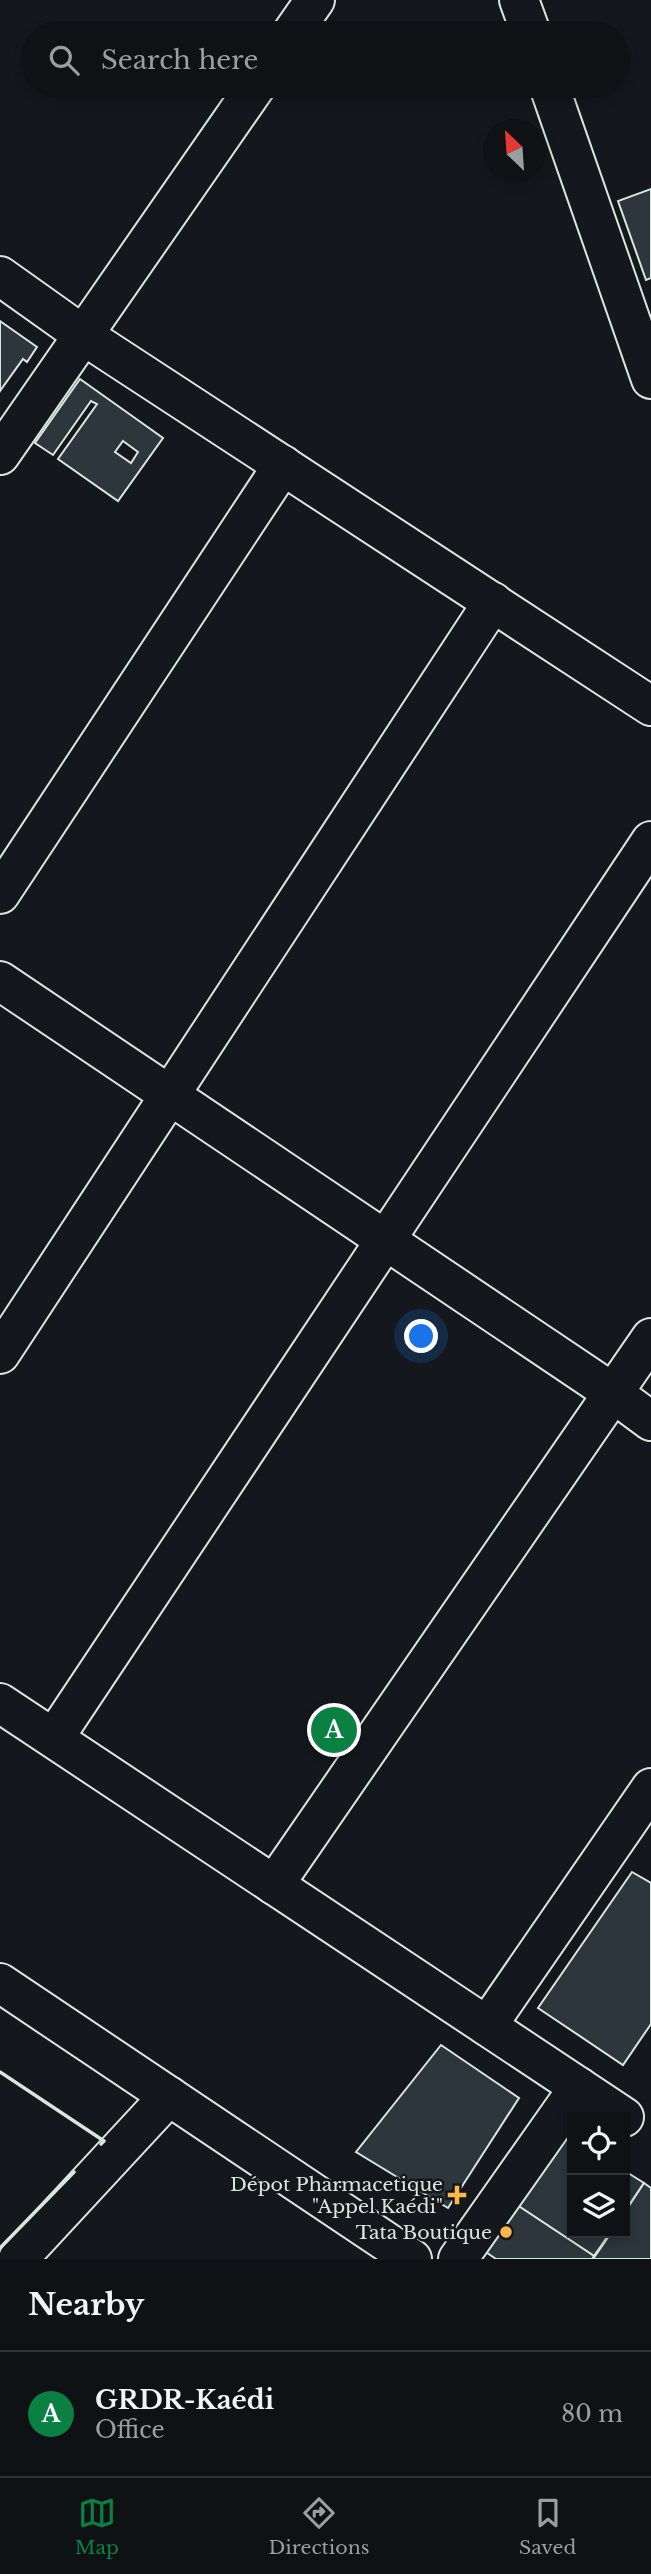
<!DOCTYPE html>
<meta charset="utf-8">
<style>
body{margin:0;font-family:"Libre Baskerville",serif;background:#1d2022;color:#f1f3f6}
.controls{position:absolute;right:21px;bottom:21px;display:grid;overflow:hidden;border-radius:0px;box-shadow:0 4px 10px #0003}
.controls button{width:63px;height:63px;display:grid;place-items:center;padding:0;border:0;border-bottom:2px solid #2f3234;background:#0f1215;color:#f1f3f6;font:35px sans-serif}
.compass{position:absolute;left:483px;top:119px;width:63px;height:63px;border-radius:50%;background:#0f1215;box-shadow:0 4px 10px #0003;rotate:335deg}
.you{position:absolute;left:422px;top:1337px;width:24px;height:24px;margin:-18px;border:5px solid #fff;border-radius:50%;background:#1a73e8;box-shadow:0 0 0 10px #1a73e833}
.badge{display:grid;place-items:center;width:46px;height:46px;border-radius:50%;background:#0b8043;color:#fff;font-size:23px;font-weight:700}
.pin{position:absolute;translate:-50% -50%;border:4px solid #fff;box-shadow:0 2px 7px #0006}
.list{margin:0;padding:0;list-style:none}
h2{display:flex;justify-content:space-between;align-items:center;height:91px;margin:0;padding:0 28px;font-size:30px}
h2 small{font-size:23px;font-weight:400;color:#9b9ea0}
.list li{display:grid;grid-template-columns:46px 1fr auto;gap:21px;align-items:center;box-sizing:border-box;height:126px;padding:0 28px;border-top:2px solid #2f3234}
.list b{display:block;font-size:26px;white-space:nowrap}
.list p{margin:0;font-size:23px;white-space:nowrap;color:#9b9ea0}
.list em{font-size:23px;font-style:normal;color:#9b9ea0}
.icon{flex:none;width:38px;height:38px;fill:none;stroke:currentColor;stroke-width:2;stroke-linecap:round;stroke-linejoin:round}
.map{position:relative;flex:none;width:651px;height:2259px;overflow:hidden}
.search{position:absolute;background:#0f1215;box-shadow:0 4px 10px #0003;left:21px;right:21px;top:21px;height:77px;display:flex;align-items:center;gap:18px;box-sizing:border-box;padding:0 24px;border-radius:38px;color:#9b9ea0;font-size:26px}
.sheet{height:217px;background:#0f1215}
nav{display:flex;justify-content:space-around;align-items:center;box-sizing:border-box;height:98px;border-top:2px solid #2f3234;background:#0f1215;font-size:19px;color:#9b9ea0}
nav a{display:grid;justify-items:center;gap:4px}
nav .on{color:#0b8043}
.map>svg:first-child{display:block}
</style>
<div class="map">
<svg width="651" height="2259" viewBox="0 0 651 2259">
<rect width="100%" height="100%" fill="#14181c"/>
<g fill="#2c363c" stroke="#d8e6dc" stroke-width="2" fill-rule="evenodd">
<path d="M651 189V278L646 280 618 201Z"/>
<path d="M0 321 37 347 27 362 23 359 0 391Z"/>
<path d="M80 379 163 438 118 501 58 459 97 404 91 401 53 455 35 443ZM123 441 138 452 131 463 115 452Z"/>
<path d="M632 1872 651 1883V2024L623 2065 538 2008Z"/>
<path d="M441 2045 519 2098 448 2208 356 2152Z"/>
<path d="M559 2129 572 2138V2233H610L594 2256 511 2201Z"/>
<path d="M625 2171 644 2183 625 2211Z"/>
<path d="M644 2183 651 2188V2259H593L611 2233H625V2212Z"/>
<path d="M511 2201 594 2256 592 2259H496L480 2248Z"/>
</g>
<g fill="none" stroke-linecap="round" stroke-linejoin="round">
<g stroke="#d8e6dc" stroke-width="42">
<g id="minor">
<path d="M519 0 531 33"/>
<path d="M292 33 315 0"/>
<path d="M549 86 651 379"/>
<path d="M0 276 83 335 651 706"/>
<path d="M0 455 256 86"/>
<path d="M0 894 283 465"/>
<path d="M0 981 613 1393 651 1421"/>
<path d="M0 1354 493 602"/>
<path d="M0 1703 624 2117"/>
<path d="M54 1738 651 841"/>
<path d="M274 1885 651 1338"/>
<path d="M0 1983 412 2259"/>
<path d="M487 2026 651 1788"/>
<path d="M18 2259 169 2096"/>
<path d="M458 2259 579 2087"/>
</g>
</g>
<use href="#minor" stroke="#14181c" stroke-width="38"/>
<g stroke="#d8e6dc" stroke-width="3.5">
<path d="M0 2072 104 2141 101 2144"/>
<path d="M0 2248 74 2172"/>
</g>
</g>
<g fill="#ffb74d" stroke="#14181c" stroke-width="2.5">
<path d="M453.5 2184.5h7v7h7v7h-7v7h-7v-7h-7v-7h7z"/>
<circle cx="506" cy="2232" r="7"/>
</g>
<g text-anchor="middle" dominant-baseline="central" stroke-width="5" stroke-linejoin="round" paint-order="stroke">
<g font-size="19" fill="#d8e6dc" stroke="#14181c" text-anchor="end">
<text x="443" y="2184">Dépot Pharmacetique<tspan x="443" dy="22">"Appel Kaédi"</tspan></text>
<text x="492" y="2232">Tata Boutique</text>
</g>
</g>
</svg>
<div class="controls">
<button><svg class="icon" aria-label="locate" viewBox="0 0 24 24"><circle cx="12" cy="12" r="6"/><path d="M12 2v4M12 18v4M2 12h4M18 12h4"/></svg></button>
<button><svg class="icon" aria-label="layers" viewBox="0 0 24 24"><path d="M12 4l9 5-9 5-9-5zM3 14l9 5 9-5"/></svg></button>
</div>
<svg class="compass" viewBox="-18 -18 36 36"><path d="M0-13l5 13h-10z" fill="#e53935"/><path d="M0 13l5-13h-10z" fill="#9b9ea0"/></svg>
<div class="you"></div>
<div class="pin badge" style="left:334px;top:1730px">A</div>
<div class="search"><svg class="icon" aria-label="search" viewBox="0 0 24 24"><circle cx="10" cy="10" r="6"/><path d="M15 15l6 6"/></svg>Search here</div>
</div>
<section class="sheet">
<h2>Nearby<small></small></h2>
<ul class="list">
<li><span class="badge">A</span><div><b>GRDR-Kaédi</b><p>Office</p></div><em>80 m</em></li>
</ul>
</section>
<nav>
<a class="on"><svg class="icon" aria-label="map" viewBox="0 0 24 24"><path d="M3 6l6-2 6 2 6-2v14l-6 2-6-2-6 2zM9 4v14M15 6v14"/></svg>Map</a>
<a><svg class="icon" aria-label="directions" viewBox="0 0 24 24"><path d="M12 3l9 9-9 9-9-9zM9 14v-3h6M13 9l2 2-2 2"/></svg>Directions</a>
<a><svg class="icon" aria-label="saved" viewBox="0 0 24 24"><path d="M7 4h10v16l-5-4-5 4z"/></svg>Saved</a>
</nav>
